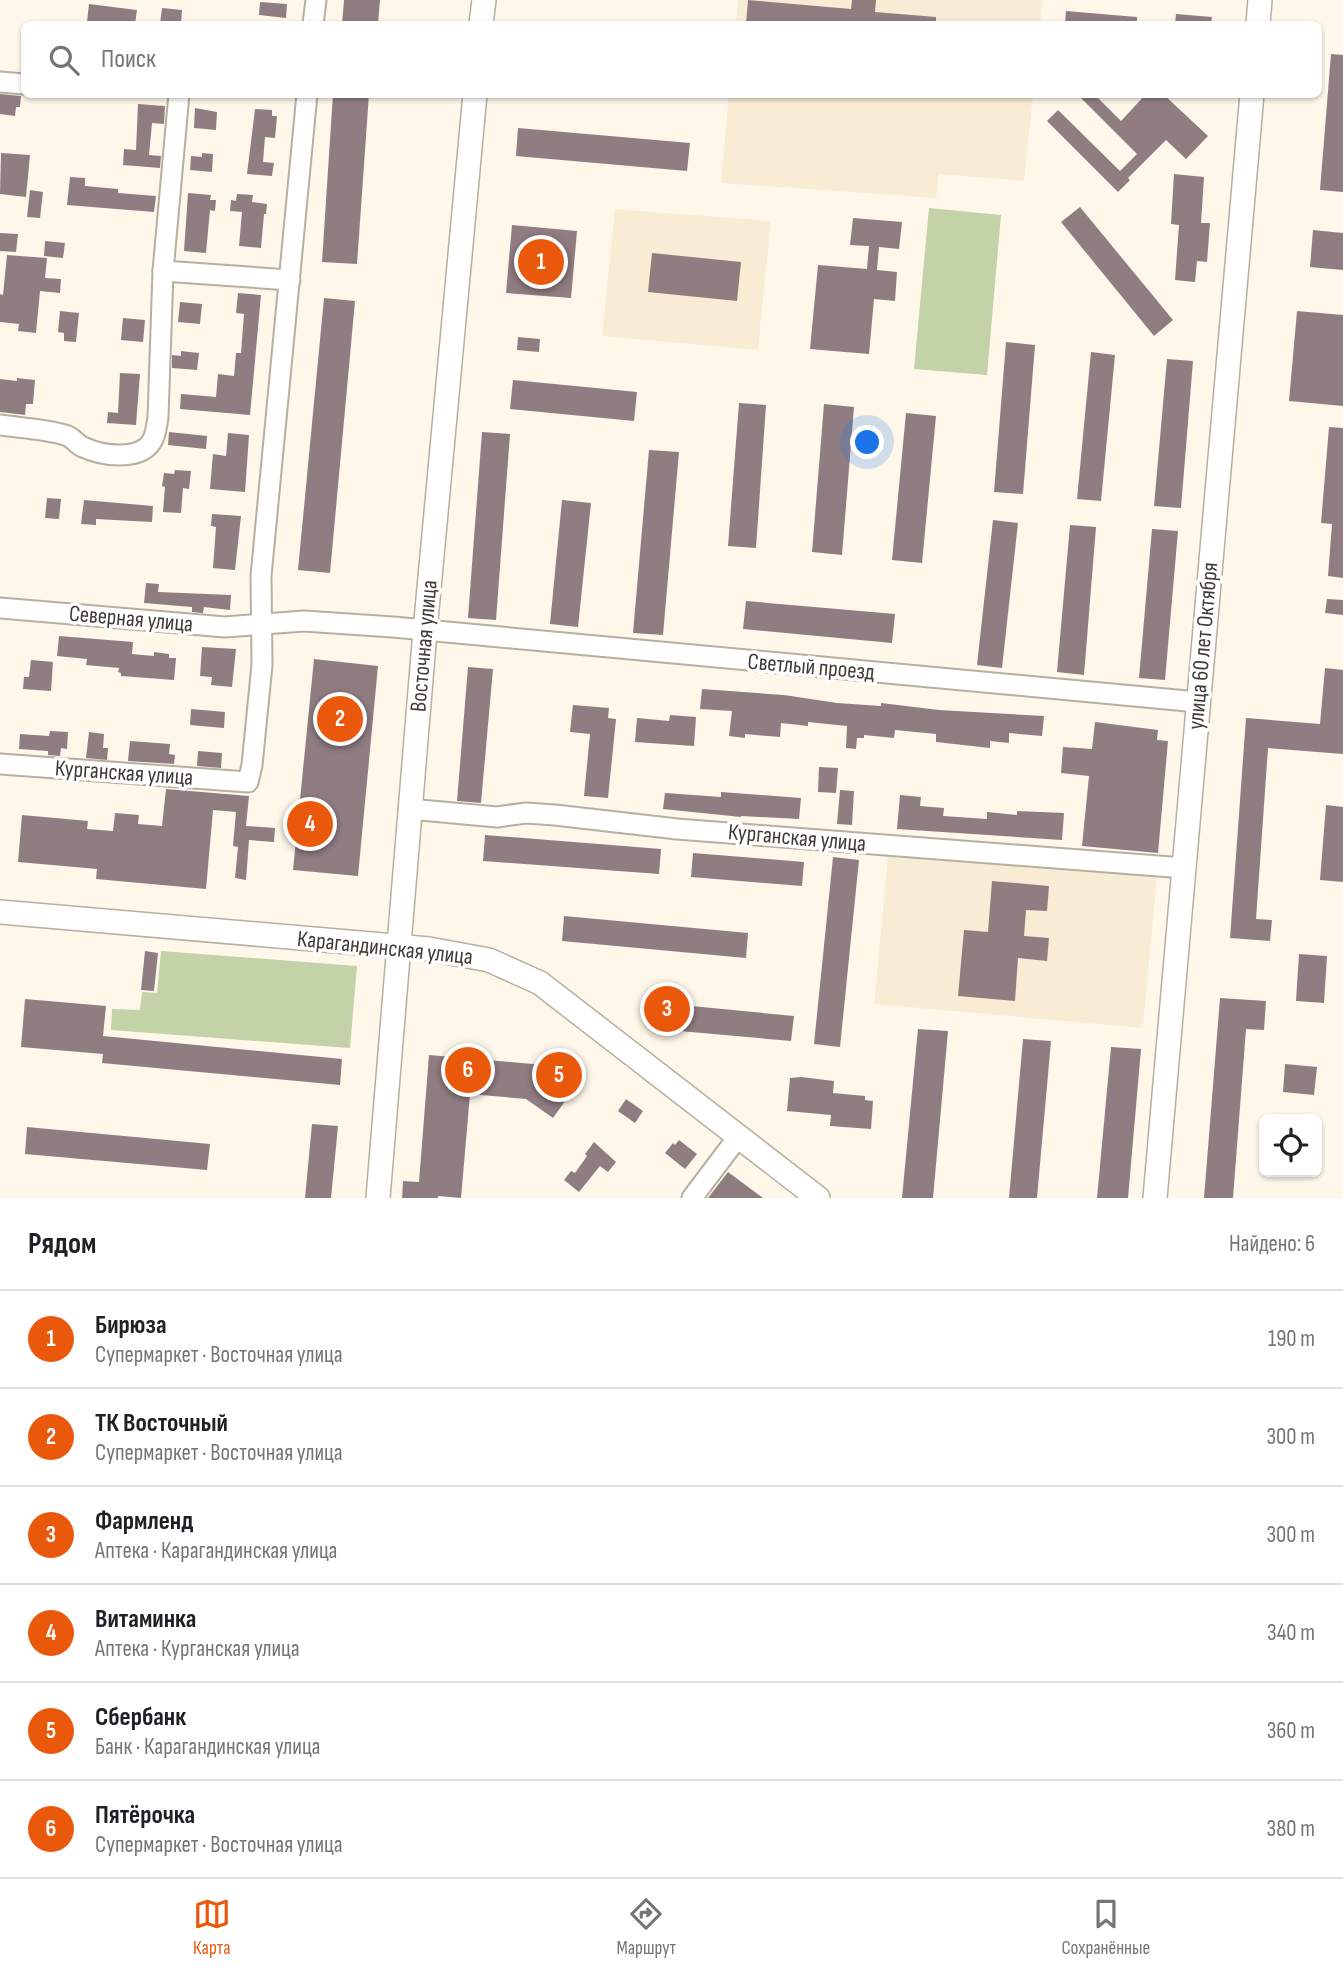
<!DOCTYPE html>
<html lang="ru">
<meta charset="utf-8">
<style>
body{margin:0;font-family:"Sofia Sans Condensed",sans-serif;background:#f2f2f2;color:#202124}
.controls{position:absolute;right:21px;bottom:21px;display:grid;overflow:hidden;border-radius:10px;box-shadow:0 2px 5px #0004}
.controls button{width:63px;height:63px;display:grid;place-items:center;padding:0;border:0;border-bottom:2px solid #e0e0e0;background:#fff;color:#202124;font:35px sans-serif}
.you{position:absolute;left:868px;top:443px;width:24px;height:24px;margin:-18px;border:5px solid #fff;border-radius:50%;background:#1a73e8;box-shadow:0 0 0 10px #1a73e833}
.badge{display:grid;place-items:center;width:46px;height:46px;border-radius:50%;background:#ea580c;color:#fff;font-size:23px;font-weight:700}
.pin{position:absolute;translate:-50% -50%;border:4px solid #fff;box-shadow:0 2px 7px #0006}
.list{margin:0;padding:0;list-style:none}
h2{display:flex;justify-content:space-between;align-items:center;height:91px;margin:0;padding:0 28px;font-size:30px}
h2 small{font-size:23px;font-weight:400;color:#757577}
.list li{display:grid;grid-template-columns:46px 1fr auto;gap:21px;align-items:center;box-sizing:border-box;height:98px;padding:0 28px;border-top:2px solid #e0e0e0}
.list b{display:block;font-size:26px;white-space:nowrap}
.list p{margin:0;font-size:23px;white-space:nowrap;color:#757577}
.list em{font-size:23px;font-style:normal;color:#757577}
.icon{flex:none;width:38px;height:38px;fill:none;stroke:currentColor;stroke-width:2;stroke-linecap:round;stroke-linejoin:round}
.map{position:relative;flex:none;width:1343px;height:1198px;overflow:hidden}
.search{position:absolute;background:#fff;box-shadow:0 2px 5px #0004;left:21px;right:21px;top:21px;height:77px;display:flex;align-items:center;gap:18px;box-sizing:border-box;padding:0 24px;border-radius:10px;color:#757577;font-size:26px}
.sheet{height:679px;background:#fff}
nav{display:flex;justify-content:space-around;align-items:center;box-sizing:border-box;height:98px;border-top:2px solid #e0e0e0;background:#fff;font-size:19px;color:#757577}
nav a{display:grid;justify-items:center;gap:4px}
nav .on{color:#ea580c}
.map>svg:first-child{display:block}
</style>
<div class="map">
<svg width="1343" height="1198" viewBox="0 0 1343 1198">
<rect width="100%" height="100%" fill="#fef7ea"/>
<g fill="#f8ecd4">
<path d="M738 0H1043L1040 24H736Z"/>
<path d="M729 95H1033L1024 181 939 174 936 198 721 183Z"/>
<path d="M615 209 771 221 758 350 602 336Z"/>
<path d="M888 856 1157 877 1143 1028 874 1004Z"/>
</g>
<g fill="#c3d2a7">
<path d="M929 208 1001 215 987 375 914 369Z"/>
<path d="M161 951 357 966 350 1048 111 1030 112 1009 140 1010 142 992 157 993Z"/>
</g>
<g fill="#907d82">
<path d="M344 0H380L378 24H342Z"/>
<path d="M748 0 851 9 852 0H876L875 12 936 17V24H746Z"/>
<path d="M260 2 287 4 286 18 259 15Z"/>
<path d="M89 4 137 10 135 24 87 22Z"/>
<path d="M162 8 182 10 181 24H160Z"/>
<path d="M1066 11 1137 17V24H1065Z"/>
<path d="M1176 14 1212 17 1211 24H1175Z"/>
<path d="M1331 54 1343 55V192L1320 190Z"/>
<path d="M0 94 21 96 20 107H16L15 116 0 114Z"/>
<path d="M333 94H369L357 264 322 262Z"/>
<path d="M1077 94H1094L1121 121 1146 94H1163L1208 136 1186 159 1166 140 1128 178 1130 180 1118 192 1047 121 1058 110 1120 171 1137 154Z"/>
<path d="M138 104 165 106 164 124 152 123 149 155 161 156 160 168 123 165 124 149 136 150Z"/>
<path d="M195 108 217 112 216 130 194 128Z"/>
<path d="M255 109 272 110V116H277L275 138 265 137 263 162 274 163 272 176 247 174Z"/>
<path d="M518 128 690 143 687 171 516 156Z"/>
<path d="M1 153 30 155 26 197 0 194Z"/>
<path d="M202 153 213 154 212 172 190 170 191 156 202 157Z"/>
<path d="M1174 174 1204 177 1201 223H1210L1207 262 1197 261 1195 282 1175 280 1179 225 1171 224Z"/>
<path d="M70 177 85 178V186L118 189V193L156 196 154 212 67 205Z"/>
<path d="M30 190 43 192 40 218 27 217Z"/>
<path d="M188 193 211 195 210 200H216L215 211 210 210 206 253 184 251Z"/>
<path d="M237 194 253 195 252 202 267 204 266 214H264L261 248 239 246 242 212 230 211 231 200 236 201Z"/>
<path d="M1080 207 1173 320 1154 336 1061 222Z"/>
<path d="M853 218 902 222 899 249 879 247 877 270 897 272 895 301 874 299 869 354 810 349 818 265 867 269 869 246 850 245Z"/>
<path d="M512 225 577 231 571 298 506 293Z"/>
<path d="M1313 230 1343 233V270L1310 267Z"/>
<path d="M0 233 18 234 16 252 0 251Z"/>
<path d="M45 241 65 243 63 258 44 256Z"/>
<path d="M652 253 741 262 737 301 648 292Z"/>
<path d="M7 255 47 258 45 278 61 279 60 293 40 291 36 333 18 331 19 324 0 322V294L3 295Z"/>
<path d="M238 293 261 295 250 415 180 409 181 394 216 397 218 374 234 376 236 353H241L244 314 236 313Z"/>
<path d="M324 298 355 301 330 573 298 570Z"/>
<path d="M180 302 202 304 200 324 178 322Z"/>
<path d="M60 311 79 313 76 342 64 341V333L58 332Z"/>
<path d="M1297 311 1343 315V406L1289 401Z"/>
<path d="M123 318 145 320 143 342 121 340Z"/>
<path d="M518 337 540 339 539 352 517 350Z"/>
<path d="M1006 342 1035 345 1023 494 994 492Z"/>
<path d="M181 351 199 353 197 370 172 368V355L181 356Z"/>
<path d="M1091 352 1115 355 1101 501 1077 499Z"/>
<path d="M1167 359 1193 361 1181 508 1154 506Z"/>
<path d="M120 373 140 374 136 425 107 423 108 412 118 413Z"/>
<path d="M17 378 35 380 33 404H26L25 415 0 412V379L17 381Z"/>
<path d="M513 380 637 392 634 421 510 409Z"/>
<path d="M739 403 766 405 756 548 728 546Z"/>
<path d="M824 404 854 407 842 555 812 552Z"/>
<path d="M906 413 936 416 922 563 892 560Z"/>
<path d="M1329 427 1343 428V578L1328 576 1332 524 1321 523Z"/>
<path d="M169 432 207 436 206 449 168 445Z"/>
<path d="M482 432 510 434 496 620 468 618Z"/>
<path d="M228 433 249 435 245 492 210 489 213 454 226 456Z"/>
<path d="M649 450 679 452 663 635 633 633Z"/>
<path d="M175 470 191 471 189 489 183 488 181 513 163 512 165 487 162 486 164 473 174 474Z"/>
<path d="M47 498 61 499 59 519 45 518Z"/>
<path d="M84 500 153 506 152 522 96 519V525L81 524Z"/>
<path d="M562 500 591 503 578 627 550 624Z"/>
<path d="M212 514 241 516 235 570 213 568 216 527 211 526Z"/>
<path d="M993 520 1018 523 1002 668 977 665Z"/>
<path d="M1070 525 1096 527 1084 675 1057 672Z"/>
<path d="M1152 529 1178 531 1165 680 1139 678Z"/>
<path d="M146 583 159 584 158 592 231 595 230 610 204 607 203 613 192 612V607L144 603Z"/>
<path d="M1327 599 1343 600V615L1325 613Z"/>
<path d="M746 601 895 614 892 643 743 629Z"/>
<path d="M59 636 133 642 132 654 154 656V652L169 654V658H176L174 680 121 676V673L118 672 119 668 86 665 87 659 57 656Z"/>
<path d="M202 647 236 649 232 687 211 685 212 677 200 676Z"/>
<path d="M314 659 378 666 358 876 293 870Z"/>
<path d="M31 660 53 662 51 691 23 689 24 677H29Z"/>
<path d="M468 667 493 669 481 803 457 801Z"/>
<path d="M1325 668 1343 670V754L1268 748 1256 919 1272 920 1270 941 1230 938 1246 718 1320 724Z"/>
<path d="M702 689 784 695 837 703 881 706V703L939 710 1044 716 1042 736 1009 733V743L990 741V748L936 742V734L895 730 894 738 864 735V738H857L856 749 846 748 847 726 808 722V726L781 723 780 737 745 734V738L729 736 732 711 700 709Z"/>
<path d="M573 705 609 708 608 718 616 719 608 798 584 796 590 734 570 732Z"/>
<path d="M191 709 225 712 224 728 190 725Z"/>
<path d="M670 715 696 717 694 746 635 742 637 718 669 721Z"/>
<path d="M1095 722 1158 730 1157 740 1168 741 1158 853 1082 846 1089 776 1061 773 1063 747 1092 749Z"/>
<path d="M50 731 68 732 67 749 61 748 60 756 48 755V751L19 749 20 734 49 736Z"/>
<path d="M89 732 104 734 103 748H108L107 760 86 758Z"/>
<path d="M130 741 170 744 169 754 175 755 174 764 128 761Z"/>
<path d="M198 751 222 753 221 768 197 766Z"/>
<path d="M819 767 838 768 836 793 818 792Z"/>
<path d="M166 789 249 796 246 826 275 828 274 842 249 840 246 880 235 878 238 847 233 846 236 812 213 810 206 889 96 879 97 869 18 862 22 815 88 821 87 829 113 831 115 813 139 815 138 824 162 826Z"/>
<path d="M840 790 854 791 852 825 837 824Z"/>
<path d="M721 792 801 798 799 819 741 816V817L663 809 665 793 721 797Z"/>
<path d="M900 795 921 797 920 806 944 808 943 816 987 819V812L1017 815V811L1064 813 1062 840 897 829Z"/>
<path d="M1326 805 1343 807V882L1320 880Z"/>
<path d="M485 835 661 849 659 874 483 861Z"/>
<path d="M693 853 804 862 802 886 691 877Z"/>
<path d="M833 857 859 860 840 1047 814 1044Z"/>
<path d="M992 881 1049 886 1047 911 1026 910 1024 936 1049 938 1047 961 1018 958 1015 1001 958 996 964 930 988 932Z"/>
<path d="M564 916 748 933 746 958 562 941Z"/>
<path d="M145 951 158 953 154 991 141 990Z"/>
<path d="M1299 954 1327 956 1324 1003 1296 1001Z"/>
<path d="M1220 998 1266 1001 1264 1030 1246 1029 1233 1198H1204Z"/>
<path d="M25 999 106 1006 103 1036 342 1059 340 1085 102 1063 103 1054 21 1047Z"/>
<path d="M660 1003 794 1016 791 1041 657 1029Z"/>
<path d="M918 1029 948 1031 933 1198H902Z"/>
<path d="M1023 1039 1051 1041 1037 1198H1009Z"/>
<path d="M1111 1047 1141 1049 1128 1198H1097Z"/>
<path d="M429 1055 544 1065 575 1087 553 1118 526 1099 470 1094 461 1198 438 1196V1198H402L403 1181 419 1182Z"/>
<path d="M1285 1064 1317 1067 1314 1095 1283 1092Z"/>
<path d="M801 1077 834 1081 833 1093 865 1096V1100L873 1101 871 1129 830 1126 831 1115 787 1111 790 1078Z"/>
<path d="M626 1099 643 1111 635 1123 618 1111Z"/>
<path d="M312 1124 338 1126 331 1198H305Z"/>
<path d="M27 1127 210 1144 207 1170 25 1154Z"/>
<path d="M679 1140 697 1154 685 1169 665 1153 673 1143 675 1145Z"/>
<path d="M594 1142 616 1162 608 1172 600 1166 579 1192 564 1180 571 1171 575 1173 587 1156 585 1154Z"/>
<path d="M728 1172 763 1198H708Z"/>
</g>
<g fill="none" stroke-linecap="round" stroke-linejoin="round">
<g stroke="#b7af9f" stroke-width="23">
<g id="minor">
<path d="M313 24 316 0"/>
<path d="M0 82 24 84"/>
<path d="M163 271 290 280"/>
<path d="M0 425C21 428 45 429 65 435 73 437 76 444 83 447 102 456 142 462 153 439 156 433 157 424 158 417L163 271 179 94"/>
<path d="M0 608 225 627 304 621 393 627 1198 702"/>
<path d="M0 764 248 782 252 765 262 665 261 576 307 94"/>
<path d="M409 809 497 817 526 813 555 815 677 829 1184 868"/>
<path d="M692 1198 738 1137"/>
</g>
</g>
<g stroke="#b7af9f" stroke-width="26">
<g id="major">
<path d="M481 24 484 0"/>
<path d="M1258 24 1260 0"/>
<path d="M0 912 429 949 489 960 540 983 818 1198"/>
<path d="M378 1198 425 631 475 94"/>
<path d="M1155 1198 1252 94"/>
</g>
</g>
<use href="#minor" stroke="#fff" stroke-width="19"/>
<use href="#major" stroke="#fff" stroke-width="23"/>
</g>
<g text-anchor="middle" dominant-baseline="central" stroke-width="7" stroke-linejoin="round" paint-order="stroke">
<g font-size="23" fill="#403c36" stroke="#fff">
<text transform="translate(131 619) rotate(5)">Северная улица</text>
<text transform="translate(424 646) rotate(-85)">Восточная улица</text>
<text transform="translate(1203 646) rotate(-85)">улица 60 лет Октября</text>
<text transform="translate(811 667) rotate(5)">Светлый проезд</text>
<text transform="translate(124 773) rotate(4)">Курганская улица</text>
<text transform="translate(797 838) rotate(5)">Курганская улица</text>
<text transform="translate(385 948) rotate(6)">Карагандинская улица</text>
</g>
</g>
</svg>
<div class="controls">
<button><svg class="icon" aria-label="locate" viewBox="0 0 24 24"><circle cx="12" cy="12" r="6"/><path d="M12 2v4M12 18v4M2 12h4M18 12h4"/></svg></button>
</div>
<div class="you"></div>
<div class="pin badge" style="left:541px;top:262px">1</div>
<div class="pin badge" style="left:340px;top:719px">2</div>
<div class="pin badge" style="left:667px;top:1009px">3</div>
<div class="pin badge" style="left:310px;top:824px">4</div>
<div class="pin badge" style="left:559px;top:1075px">5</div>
<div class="pin badge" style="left:468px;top:1070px">6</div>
<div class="search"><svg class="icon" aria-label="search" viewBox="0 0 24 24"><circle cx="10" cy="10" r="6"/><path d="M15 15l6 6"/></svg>Поиск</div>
</div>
<section class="sheet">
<h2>Рядом<small>Найдено: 6</small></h2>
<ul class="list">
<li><span class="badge">1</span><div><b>Бирюза</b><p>Супермаркет · Восточная улица</p></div><em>190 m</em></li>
<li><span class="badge">2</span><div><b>ТК Восточный</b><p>Супермаркет · Восточная улица</p></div><em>300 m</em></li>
<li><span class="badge">3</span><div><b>Фармленд</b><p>Аптека · Карагандинская улица</p></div><em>300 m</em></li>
<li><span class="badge">4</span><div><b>Витаминка</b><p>Аптека · Курганская улица</p></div><em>340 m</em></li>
<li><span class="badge">5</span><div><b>Сбербанк</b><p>Банк · Карагандинская улица</p></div><em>360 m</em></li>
<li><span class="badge">6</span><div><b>Пятёрочка</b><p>Супермаркет · Восточная улица</p></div><em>380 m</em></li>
</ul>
</section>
<nav>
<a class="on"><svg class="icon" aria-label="map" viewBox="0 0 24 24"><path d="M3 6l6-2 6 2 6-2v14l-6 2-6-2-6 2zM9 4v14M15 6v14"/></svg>Карта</a>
<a><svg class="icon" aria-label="directions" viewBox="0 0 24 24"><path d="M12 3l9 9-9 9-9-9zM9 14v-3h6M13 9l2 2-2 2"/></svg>Маршрут</a>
<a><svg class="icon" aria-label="saved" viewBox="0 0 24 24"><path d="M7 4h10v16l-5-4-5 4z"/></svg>Сохранённые</a>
</nav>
